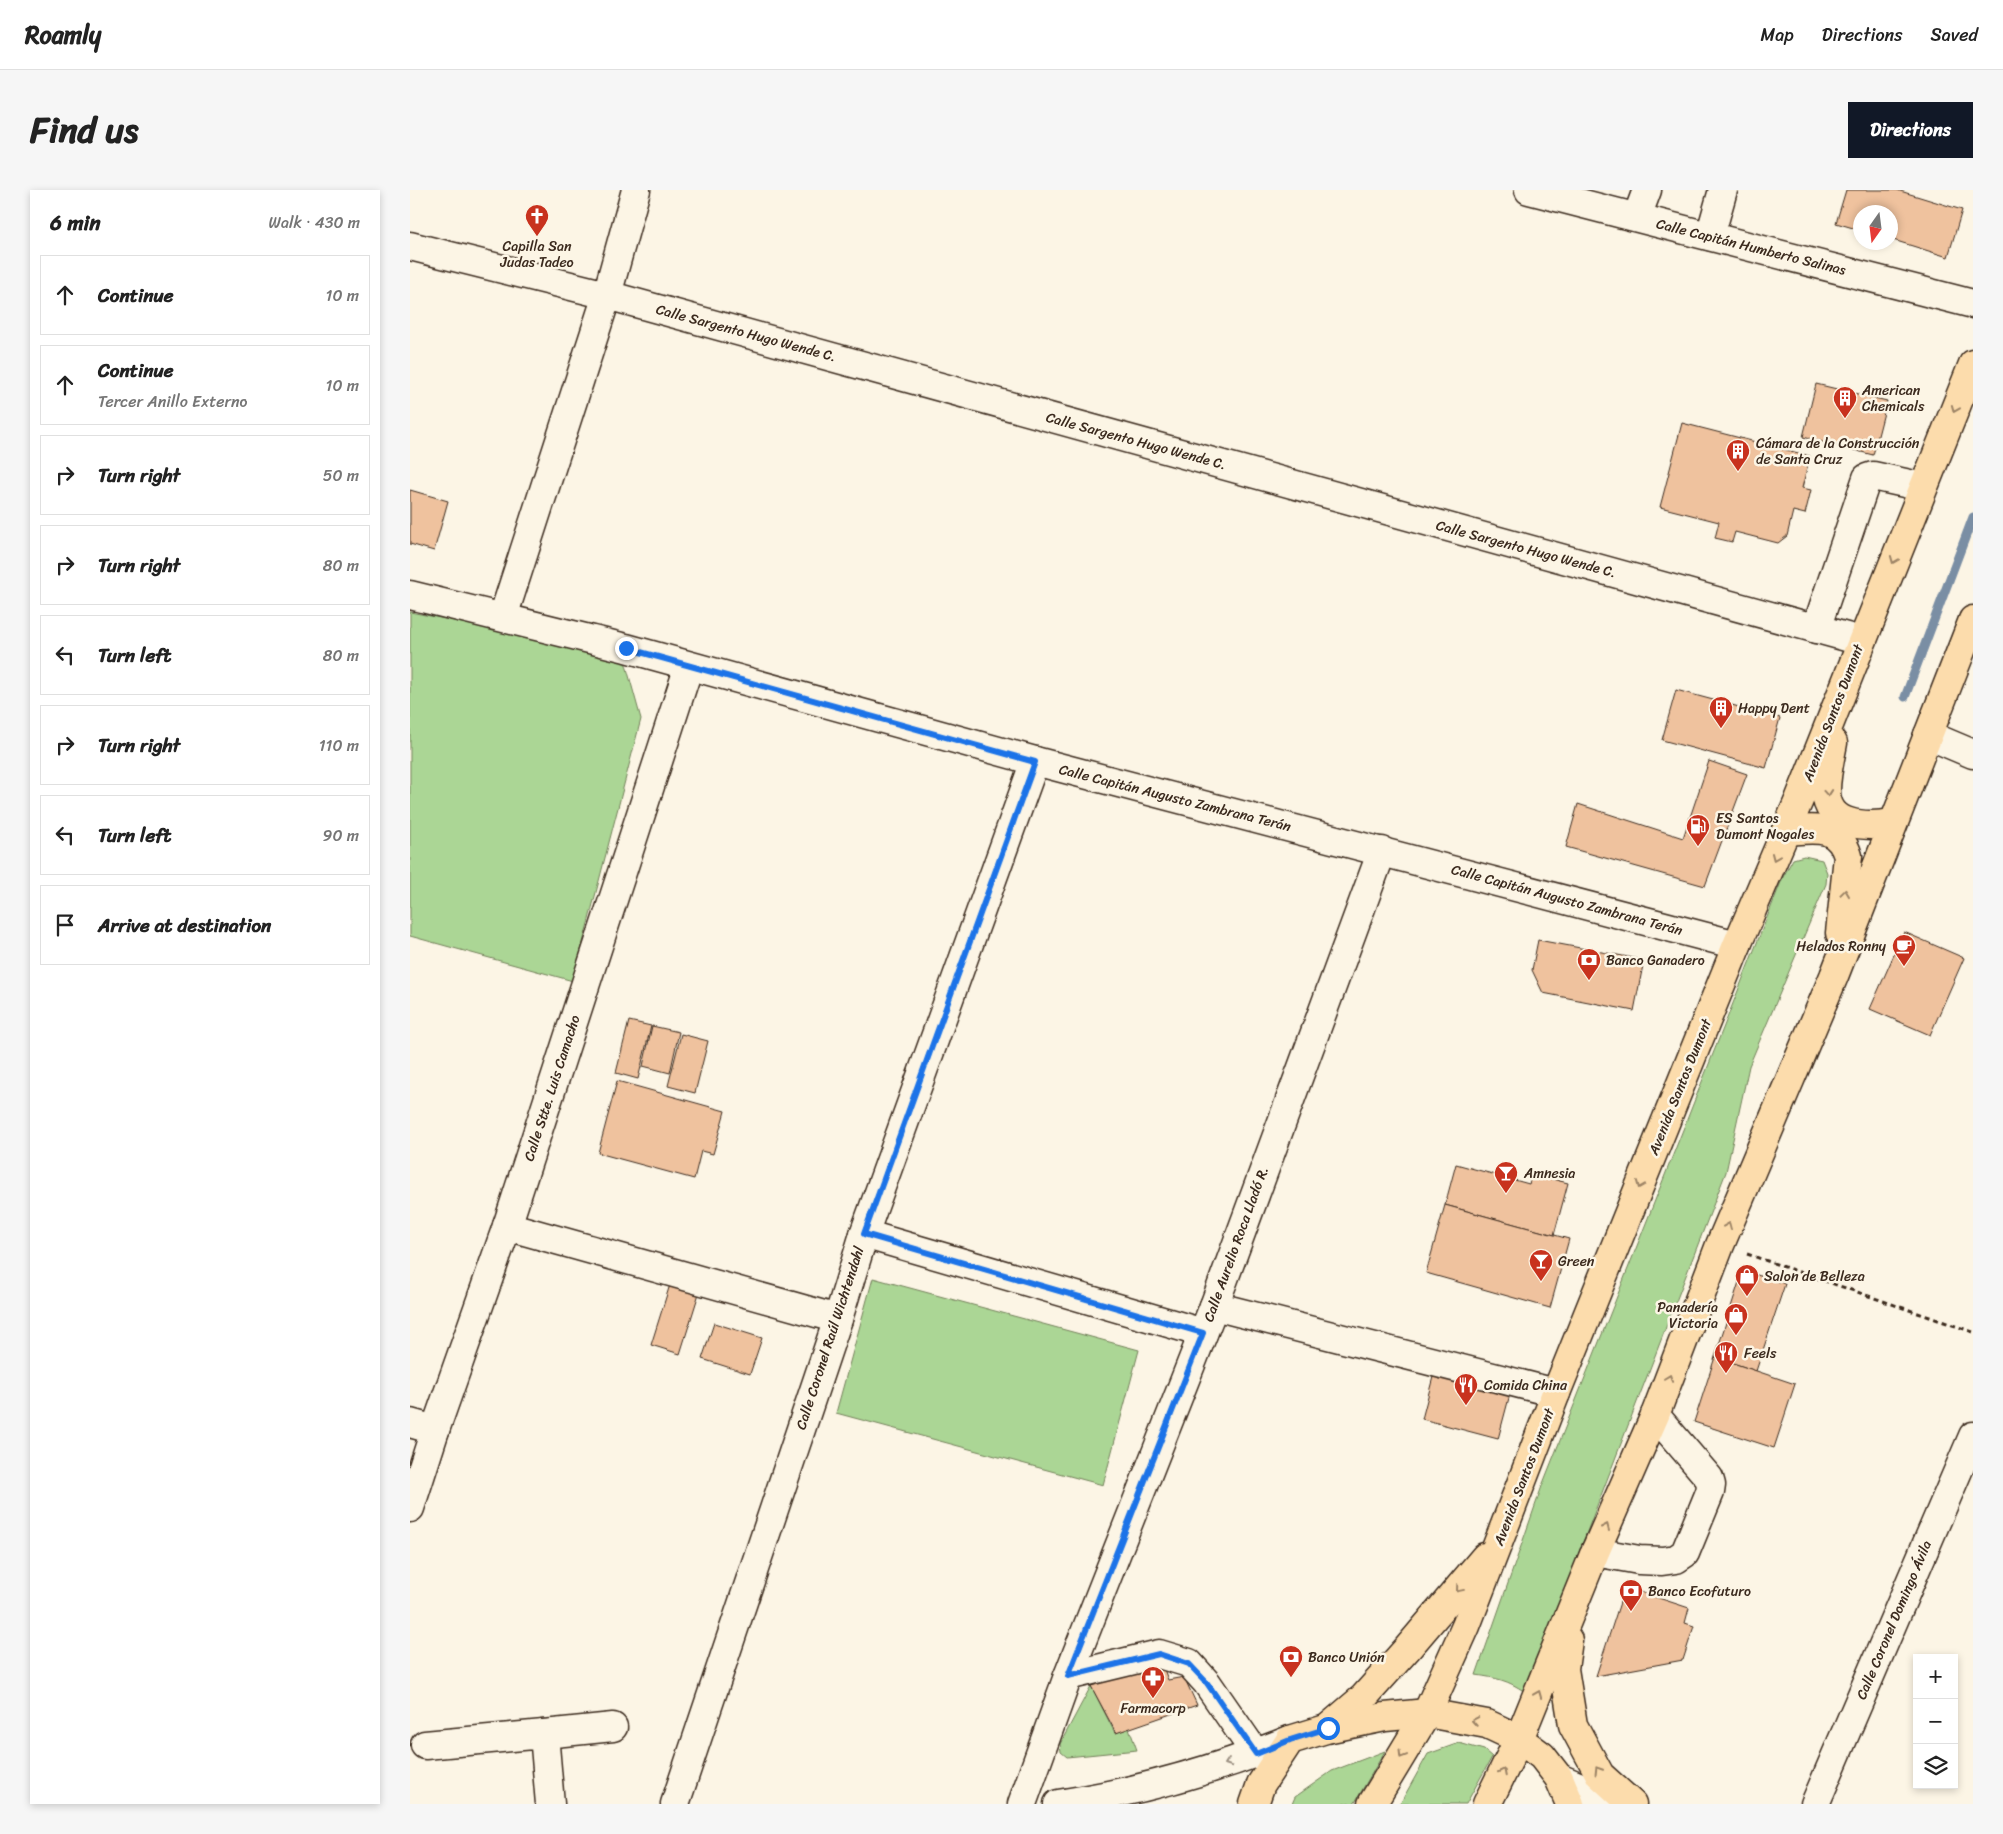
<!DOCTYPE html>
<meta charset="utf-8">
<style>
body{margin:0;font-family:Sriracha,sans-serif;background:#f6f6f6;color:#222}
.controls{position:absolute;right:15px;bottom:15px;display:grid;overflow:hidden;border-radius:0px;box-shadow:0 2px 8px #0003}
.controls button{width:45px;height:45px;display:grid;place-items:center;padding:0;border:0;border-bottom:1px solid #e0e0e0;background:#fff;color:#222;font:25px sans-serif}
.compass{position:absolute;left:1443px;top:15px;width:45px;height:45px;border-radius:50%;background:#fff;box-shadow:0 2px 8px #0003;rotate:194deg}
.stop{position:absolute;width:15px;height:15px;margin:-11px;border:4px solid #1a73e8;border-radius:50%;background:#fff}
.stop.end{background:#1a73e8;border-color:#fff;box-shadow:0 1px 5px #0008}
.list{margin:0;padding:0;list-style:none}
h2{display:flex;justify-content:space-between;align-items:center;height:65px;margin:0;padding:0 20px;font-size:21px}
h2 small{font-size:16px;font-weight:400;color:#767676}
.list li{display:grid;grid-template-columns:32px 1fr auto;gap:15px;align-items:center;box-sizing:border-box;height:80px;margin:0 10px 10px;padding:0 10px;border:1px solid #e0e0e0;border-radius:0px}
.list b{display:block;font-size:19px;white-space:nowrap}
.list p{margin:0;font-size:16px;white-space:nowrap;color:#767676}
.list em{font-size:16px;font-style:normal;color:#767676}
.icon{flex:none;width:28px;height:28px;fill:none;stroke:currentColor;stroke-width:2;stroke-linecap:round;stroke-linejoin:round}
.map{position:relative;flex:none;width:1563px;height:1614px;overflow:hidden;border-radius:0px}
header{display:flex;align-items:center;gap:30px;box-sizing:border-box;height:70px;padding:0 25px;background:#fff;border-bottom:1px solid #e0e0e0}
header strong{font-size:24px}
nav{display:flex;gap:28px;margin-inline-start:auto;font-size:18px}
.intro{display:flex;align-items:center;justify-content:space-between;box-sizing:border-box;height:120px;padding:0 30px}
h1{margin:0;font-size:35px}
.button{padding:12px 22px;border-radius:0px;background:#111827;color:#fff;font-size:18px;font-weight:700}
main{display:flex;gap:30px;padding:0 30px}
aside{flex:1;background:#fff;border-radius:0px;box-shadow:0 2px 8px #0003}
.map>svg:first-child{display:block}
</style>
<header>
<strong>Roamly</strong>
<nav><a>Map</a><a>Directions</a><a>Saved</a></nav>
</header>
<div class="intro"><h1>Find us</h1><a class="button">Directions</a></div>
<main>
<aside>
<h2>6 min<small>Walk · 430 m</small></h2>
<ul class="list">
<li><svg class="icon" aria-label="ahead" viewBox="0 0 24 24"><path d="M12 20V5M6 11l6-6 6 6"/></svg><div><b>Continue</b></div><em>10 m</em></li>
<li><svg class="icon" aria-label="ahead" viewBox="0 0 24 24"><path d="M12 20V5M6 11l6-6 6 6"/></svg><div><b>Continue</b><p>Tercer Anillo Externo</p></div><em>10 m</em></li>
<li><svg class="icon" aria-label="right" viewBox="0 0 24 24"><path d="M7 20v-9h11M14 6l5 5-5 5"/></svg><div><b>Turn right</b></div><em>50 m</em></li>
<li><svg class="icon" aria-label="right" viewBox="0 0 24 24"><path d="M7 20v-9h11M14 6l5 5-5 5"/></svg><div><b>Turn right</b></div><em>80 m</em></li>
<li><svg class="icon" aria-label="left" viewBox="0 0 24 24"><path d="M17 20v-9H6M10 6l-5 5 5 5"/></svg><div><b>Turn left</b></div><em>80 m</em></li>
<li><svg class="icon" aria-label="right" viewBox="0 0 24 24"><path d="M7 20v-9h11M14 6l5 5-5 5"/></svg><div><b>Turn right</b></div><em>110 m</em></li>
<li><svg class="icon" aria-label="left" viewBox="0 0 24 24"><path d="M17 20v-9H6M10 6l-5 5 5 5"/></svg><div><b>Turn left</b></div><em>90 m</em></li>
<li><svg class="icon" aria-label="arrive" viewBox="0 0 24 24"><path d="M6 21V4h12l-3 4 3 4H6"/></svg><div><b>Arrive at destination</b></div></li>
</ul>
</aside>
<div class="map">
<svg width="1563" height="1614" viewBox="0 0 1563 1614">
<rect width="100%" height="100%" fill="#fcf5e5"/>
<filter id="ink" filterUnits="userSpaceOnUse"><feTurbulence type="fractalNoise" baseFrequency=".02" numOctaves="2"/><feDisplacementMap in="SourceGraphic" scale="10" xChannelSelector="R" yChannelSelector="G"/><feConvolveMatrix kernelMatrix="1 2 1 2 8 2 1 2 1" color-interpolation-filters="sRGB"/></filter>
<g filter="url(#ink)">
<g fill="#abd695" stroke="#73805a">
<path d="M0 422 213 464 231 529 163 791 0 746Z"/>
<path d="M1394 666 1412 670 1417 683 1416 694 1339 876 1316 982 1115 1502C1098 1490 1086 1488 1066 1485L1132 1296 1373 687 1383 669Z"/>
<path d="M463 1088 729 1160 693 1295 426 1223Z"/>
<path d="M681 1496 705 1543 719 1538 727 1560 657 1567 651 1562 650 1554Z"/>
<path d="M1049 1553 1074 1560 1082 1567 1056 1614H990L1018 1564Z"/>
<path d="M975 1561 944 1614H882L885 1607 922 1581Z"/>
</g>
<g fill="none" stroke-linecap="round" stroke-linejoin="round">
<path stroke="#7a8ea4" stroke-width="9" d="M1495 507 1563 327"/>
</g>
<g fill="#efc29e" stroke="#3b2a1e">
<path d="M1436 0H1487L1552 20 1538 67 1480 49V22H1450V40L1426 33Z"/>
<path d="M1406 194 1477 211 1463 265 1393 247Z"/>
<path d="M1272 233 1400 266 1392 298 1401 300 1395 324 1383 321 1377 346 1368 353 1325 342 1322 352 1305 348 1309 332 1250 317Z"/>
<path d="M0 300 38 311 24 361 0 354Z"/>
<path d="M1266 500 1370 528 1356 578 1252 550Z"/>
<path d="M1299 571 1337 584 1295 696 1156 657 1168 614 1273 648Z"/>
<path d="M1494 742 1554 768 1520 845 1460 819Z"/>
<path d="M1128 750 1234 770 1224 821 1133 803 1122 780Z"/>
<path d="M219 831 241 836 228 889 206 883Z"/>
<path d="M242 836 269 842 260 883 233 876Z"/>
<path d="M271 844 298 851 285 903 258 896Z"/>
<path d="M207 891 315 921 303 964 291 961 284 989 188 963Z"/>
<path d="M1046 974 1119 994 1122 984 1158 993 1144 1045 1035 1015Z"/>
<path d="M1035 1015 1159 1049 1140 1118 1016 1083Z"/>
<path d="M1344 1084 1375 1094 1346 1181 1305 1167 1329 1092Z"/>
<path d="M263 1085 291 1097 270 1164 241 1155Z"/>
<path d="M304 1133 352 1148 340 1184 292 1169Z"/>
<path d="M1305 1167 1385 1194 1364 1258 1284 1232Z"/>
<path d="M1024 1183 1100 1204 1088 1249 1012 1229Z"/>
<path d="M1215 1397 1279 1418 1275 1433 1284 1436 1273 1470 1186 1486Z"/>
<path d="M751 1471 758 1490 774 1487 787 1515 706 1543 681 1496Z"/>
</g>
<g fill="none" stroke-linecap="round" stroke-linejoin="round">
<g stroke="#3b2a1e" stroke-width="31">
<g id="minor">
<path d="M1119 0 1563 114"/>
<path d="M1227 27 1237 0"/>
<path d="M1300 46 1313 0"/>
<path d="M0 56 197 105 1451 451"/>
<path d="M0 405 216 458 625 571 1327 755"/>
<path d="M93 427 197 105 226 0"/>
<path d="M1406 439 1457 288 1463 286 1513 297"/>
<path d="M1518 545 1563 564"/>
<path d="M97 1036 428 1129"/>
<path d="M454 1044 793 1143"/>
<path d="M804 1116 1146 1203"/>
<path d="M0 1233 25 1240"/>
<path d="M0 1318 25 1240 97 1036 279 476"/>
<path d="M1185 1362 1229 1370 1252 1371 1266 1369 1275 1363 1300 1302 1301 1295 1299 1288 1245 1225"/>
<path d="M658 1486 749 1464 779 1473 797 1493 846 1564"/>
<path d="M134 1544 203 1537"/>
<path d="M15 1555 134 1544 140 1614"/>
<path d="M1149 1588 1211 1614"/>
<path d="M265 1614 428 1129 454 1044 625 571"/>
<path d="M612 1614 658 1486 804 1116 972 661"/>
<path d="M648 1614C728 1602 805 1580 880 1550"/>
<path d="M1405 1614 1563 1246"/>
</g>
</g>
<g stroke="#3b2a1e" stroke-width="31">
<g id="major">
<path d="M1423 553C1420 569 1416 585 1416 600 1416 638 1457 637 1483 633"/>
<path d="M1376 641C1404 639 1428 633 1438 666L1430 743"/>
<path d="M1158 1450 1154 1479 1163 1535 1190 1585 1222 1614"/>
<path d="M919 1537 953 1508 997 1459 1075 1367"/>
<path d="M844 1614 851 1594 880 1550 916 1539 975 1527 1017 1523 1077 1534 1109 1549 1132 1566 1149 1588 1160 1614"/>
<path d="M962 1614 1017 1523 1056 1436 1146 1203 1327 755 1389 610 1563 174"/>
<path d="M1077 1614 1109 1549 1185 1362 1245 1225 1310 1055 1424 786 1563 430"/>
</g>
</g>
<path stroke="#3b2a1e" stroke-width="3" stroke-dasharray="5 4" stroke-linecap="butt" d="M1337 1064 1563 1142"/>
<use href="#minor" stroke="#fcf5e5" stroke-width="28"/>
<use href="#major" stroke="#fcdcac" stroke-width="28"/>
</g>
<defs><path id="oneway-chevron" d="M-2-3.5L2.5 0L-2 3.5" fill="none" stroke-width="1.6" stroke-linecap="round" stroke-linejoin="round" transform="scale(1.25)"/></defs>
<g stroke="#9c8365">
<use href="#oneway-chevron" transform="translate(1545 219) rotate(112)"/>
<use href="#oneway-chevron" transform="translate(1484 370) rotate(112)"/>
<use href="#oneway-chevron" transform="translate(1418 603) rotate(85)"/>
<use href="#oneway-chevron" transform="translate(1365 667) rotate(113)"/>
<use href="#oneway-chevron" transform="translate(1435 703) rotate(-82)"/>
<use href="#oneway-chevron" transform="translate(1230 995) rotate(112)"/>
<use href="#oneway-chevron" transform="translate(1318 1036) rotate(-67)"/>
<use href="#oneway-chevron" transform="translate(1259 1188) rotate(-69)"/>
<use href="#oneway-chevron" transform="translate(1196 1337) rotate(-66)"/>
<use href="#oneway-chevron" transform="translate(1049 1399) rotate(130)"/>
<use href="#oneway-chevron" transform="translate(1128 1504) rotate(-68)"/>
<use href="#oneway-chevron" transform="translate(1065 1531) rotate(-170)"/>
<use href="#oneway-chevron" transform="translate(992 1565) rotate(121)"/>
<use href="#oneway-chevron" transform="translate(1188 1580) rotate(-122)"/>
<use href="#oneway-chevron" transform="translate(1093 1582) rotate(-63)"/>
</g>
<use stroke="#9c9082" href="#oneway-chevron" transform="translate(818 1573) rotate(161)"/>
</g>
<g fill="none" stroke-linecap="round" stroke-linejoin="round" filter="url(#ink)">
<path stroke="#1a73e8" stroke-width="6" d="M216 458 625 572 454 1044 793 1143 658 1486 749 1464 779 1474 797 1493 846 1564 880 1550 918 1538"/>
</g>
<defs>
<g id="church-pin" transform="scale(1.25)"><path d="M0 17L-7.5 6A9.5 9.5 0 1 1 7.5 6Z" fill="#c8321e" stroke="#fcf5e5"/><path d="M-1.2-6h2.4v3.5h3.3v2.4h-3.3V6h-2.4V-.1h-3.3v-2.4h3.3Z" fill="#fff"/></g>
<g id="building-pin" transform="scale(1.25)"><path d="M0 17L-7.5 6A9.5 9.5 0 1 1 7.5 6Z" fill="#c8321e" stroke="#fcf5e5"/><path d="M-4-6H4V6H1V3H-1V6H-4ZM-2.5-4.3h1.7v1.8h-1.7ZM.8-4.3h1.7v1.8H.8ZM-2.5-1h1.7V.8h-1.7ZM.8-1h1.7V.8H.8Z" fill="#fff"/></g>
<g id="fuel-pin" transform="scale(1.25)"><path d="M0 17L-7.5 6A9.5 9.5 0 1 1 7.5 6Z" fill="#c8321e" stroke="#fcf5e5"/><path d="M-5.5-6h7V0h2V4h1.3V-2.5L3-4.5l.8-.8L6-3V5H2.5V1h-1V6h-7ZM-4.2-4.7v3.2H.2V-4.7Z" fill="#fff"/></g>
<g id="cafe-pin" transform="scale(1.25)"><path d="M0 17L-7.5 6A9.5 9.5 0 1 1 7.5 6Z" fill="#c8321e" stroke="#fcf5e5"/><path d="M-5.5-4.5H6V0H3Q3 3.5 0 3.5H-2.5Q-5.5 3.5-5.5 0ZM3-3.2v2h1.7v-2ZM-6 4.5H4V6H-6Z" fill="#fff"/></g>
<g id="bank-pin" transform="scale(1.25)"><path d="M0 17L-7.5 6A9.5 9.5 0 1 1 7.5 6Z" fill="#c8321e" stroke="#fcf5e5"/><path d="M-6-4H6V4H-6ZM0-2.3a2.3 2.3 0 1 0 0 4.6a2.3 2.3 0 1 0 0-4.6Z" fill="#fff"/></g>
<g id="bar-pin" transform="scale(1.25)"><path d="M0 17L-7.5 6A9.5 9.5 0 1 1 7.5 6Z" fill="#c8321e" stroke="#fcf5e5"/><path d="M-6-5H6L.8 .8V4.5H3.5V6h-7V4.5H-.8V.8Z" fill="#fff"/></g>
<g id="shop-pin" transform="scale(1.25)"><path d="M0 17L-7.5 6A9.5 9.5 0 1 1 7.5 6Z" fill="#c8321e" stroke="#fcf5e5"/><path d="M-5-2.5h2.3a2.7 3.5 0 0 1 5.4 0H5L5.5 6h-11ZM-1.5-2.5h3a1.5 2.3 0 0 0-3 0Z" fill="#fff"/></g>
<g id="restaurant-pin" transform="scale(1.25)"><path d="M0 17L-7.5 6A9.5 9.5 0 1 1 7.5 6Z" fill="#c8321e" stroke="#fcf5e5"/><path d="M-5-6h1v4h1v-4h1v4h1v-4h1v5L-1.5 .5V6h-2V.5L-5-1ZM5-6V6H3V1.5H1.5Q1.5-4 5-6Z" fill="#fff"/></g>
<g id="pharmacy-pin" transform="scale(1.25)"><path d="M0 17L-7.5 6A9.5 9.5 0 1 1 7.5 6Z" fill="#c8321e" stroke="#fcf5e5"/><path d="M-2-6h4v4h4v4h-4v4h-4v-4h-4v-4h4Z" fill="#fff"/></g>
</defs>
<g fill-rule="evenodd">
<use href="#church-pin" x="127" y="26"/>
<use href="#building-pin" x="1435" y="208"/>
<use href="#building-pin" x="1328" y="261"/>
<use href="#building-pin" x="1311" y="518"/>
<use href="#fuel-pin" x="1288" y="636"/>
<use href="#cafe-pin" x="1494" y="756"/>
<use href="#bank-pin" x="1179" y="770"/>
<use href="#bar-pin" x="1096" y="983"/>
<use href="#bar-pin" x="1131" y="1071"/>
<use href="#shop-pin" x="1337" y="1086"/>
<use href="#shop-pin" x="1326" y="1125"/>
<use href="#restaurant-pin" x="1316" y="1163"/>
<use href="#restaurant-pin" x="1056" y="1195"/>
<use href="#bank-pin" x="1221" y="1401"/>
<use href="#bank-pin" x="881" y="1467"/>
<use href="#pharmacy-pin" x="743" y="1488"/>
</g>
<g text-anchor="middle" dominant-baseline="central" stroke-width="5" stroke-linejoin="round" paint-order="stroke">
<g font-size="14" fill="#3b2a1e" stroke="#fcf5e5" text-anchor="start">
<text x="127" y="56" text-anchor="middle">Capilla San<tspan x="127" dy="16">Judas Tadeo</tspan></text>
<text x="1452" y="200">American<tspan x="1452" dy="16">Chemicals</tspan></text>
<text x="1346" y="253">Cámara de la Construcción<tspan x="1346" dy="16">de Santa Cruz</tspan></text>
<text x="1328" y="518">Happy Dent</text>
<text x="1306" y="628">ES Santos<tspan x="1306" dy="16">Dumont Nogales</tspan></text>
<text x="1476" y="756" text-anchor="end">Helados Ronny</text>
<text x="1196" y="770">Banco Ganadero</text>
<text x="1114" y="983">Amnesia</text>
<text x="1148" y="1071">Green</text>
<text x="1354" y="1086">Salon de Belleza</text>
<text x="1308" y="1117" text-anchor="end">Panadería<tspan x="1308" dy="16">Victoria</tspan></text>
<text x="1334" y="1163">Feels</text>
<text x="1074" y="1195">Comida China</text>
<text x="1238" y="1401">Banco Ecofuturo</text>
<text x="898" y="1467">Banco Unión</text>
<text x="743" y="1518" text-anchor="middle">Farmacorp</text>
</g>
<g font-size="14" fill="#3b2a1e" stroke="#fcf5e5">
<text transform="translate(1341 57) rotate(14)">Calle Capitán Humberto Salinas</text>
<text transform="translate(336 143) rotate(15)">Calle Sargento Hugo Wende C.</text>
<text transform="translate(726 251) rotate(15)">Calle Sargento Hugo Wende C.</text>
<text transform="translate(1116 359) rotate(15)">Calle Sargento Hugo Wende C.</text>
<text transform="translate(1423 523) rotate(-69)">Avenida Santos Dumont</text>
<text transform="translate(765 608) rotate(14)">Calle Capitán Augusto Zambrana Terán</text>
<text transform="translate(1157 710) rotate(15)">Calle Capitán Augusto Zambrana Terán</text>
<text transform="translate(1270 897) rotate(-68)">Avenida Santos Dumont</text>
<text transform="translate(142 898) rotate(-72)">Calle Stte. Luis Camacho</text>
<text transform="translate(826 1054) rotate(-70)">Calle Aurelio Roca Lladó R.</text>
<text transform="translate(420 1148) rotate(-72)">Calle Coronel Raúl Wichtendahl</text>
<text transform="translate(1114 1287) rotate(-69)">Avenida Santos Dumont</text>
<text transform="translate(1484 1430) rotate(-67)">Calle Coronel Domingo Ávila</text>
</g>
</g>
</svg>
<div class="controls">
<button>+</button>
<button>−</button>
<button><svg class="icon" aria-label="layers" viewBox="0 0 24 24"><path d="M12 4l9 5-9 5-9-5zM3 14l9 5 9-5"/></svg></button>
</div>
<svg class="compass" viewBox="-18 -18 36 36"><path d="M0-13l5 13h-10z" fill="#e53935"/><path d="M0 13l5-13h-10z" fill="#767676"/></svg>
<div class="stop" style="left:918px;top:1538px"></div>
<div class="stop end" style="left:216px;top:458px"></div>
</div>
</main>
